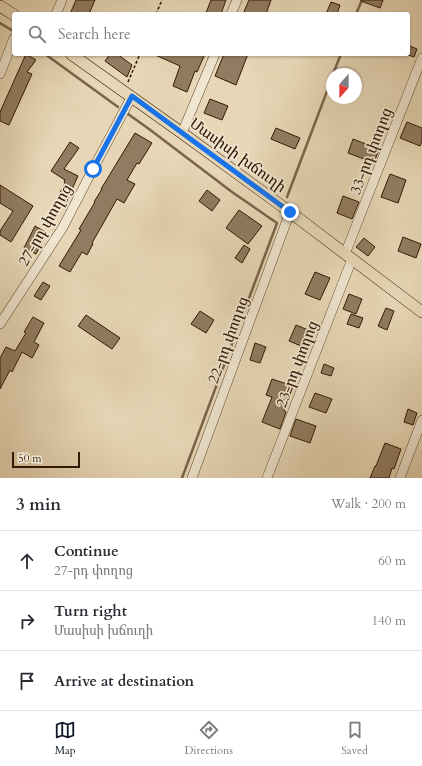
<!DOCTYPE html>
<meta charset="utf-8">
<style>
body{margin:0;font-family:Cardo,"Noto Serif Armenian",serif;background:#f7f7f7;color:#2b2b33}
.compass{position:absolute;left:326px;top:68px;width:36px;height:36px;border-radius:50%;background:#fff;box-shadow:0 1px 3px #0004;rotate:201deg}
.scale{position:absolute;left:12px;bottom:10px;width:68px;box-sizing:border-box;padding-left:4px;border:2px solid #331904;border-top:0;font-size:11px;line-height:14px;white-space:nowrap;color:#331904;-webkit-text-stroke:3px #efe5d0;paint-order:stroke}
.stop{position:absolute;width:12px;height:12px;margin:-9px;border:3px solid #1a73e8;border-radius:50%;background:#fff}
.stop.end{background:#1a73e8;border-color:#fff;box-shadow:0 1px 4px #0008}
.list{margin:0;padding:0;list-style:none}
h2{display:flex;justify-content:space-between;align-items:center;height:52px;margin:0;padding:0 16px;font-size:17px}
h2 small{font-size:13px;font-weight:400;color:#7c7c81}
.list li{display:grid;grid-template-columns:26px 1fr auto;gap:12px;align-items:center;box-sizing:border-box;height:60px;padding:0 16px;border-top:1px solid #e1e1e2}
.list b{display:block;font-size:15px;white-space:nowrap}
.list p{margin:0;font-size:13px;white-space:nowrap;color:#7c7c81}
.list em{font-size:13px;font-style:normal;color:#7c7c81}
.icon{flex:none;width:22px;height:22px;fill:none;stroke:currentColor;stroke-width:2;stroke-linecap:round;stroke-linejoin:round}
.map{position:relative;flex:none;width:422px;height:478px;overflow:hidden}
.search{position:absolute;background:#fff;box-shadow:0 1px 3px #0004;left:12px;right:12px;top:12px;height:44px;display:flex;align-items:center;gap:10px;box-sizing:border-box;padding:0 14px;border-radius:4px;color:#7c7c81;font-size:15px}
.sheet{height:232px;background:#fff}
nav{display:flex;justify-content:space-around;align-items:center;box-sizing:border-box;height:56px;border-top:1px solid #e1e1e2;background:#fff;font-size:11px;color:#7c7c81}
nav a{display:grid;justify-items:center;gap:2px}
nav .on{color:#111827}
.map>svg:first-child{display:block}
</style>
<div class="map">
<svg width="422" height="478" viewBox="0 0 422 478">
<rect width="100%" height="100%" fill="#e7d7b6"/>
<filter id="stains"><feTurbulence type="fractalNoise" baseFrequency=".005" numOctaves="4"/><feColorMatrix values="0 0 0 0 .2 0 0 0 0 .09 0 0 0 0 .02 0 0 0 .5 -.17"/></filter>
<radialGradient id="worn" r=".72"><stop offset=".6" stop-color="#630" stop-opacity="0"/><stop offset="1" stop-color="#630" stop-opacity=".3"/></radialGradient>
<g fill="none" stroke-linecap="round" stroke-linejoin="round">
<g stroke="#7a644a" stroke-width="2.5">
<path d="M356 14 362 0"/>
<path d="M0 23 13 31"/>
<path d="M45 54 118 107"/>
<path d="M333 74 341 54"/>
<path d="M128 114 149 129 232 192 277 223 182 478"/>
<path d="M287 197 332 78"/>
</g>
</g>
<g fill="#917c61" stroke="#331904">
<path d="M76 0H95L89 14H70Z"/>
<path d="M211 0H226L221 14H210L206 13Z"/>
<path d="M249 0H271L266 14H243Z"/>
<path d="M361 0H383L380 8 361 1Z"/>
<path d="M331 2 340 5 337 14H326Z"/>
<path d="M408 45 417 49 414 57 408 55Z"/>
<path d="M26 54 36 60 27 72 32 74 9 125 0 121V112Z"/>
<path d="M110 54H117L132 65 127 77 105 61Z"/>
<path d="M153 54H205L197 72 195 71 187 92 173 86 180 66Z"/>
<path d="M224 54H248L236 85 215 76Z"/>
<path d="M210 99 228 106 222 120 204 113Z"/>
<path d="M407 122 422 128V141L420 146 400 138Z"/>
<path d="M276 128 300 138 295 149 271 139Z"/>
<path d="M135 133 152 143 139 164 137 163 127 180 135 184 124 203 117 199 92 243 93 244 87 255 82 252 70 272 59 266 81 230 79 229 95 202H94L102 189H101Z"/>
<path d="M353 139 379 149 374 163 348 153Z"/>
<path d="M70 142 79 148 64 169 78 176 65 205 56 200 65 183 64 182 65 180 51 171Z"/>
<path d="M390 174 406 180 398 203 381 197Z"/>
<path d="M0 185 33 206 11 242 0 235V231L13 211 0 203Z"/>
<path d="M207 190 220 200 212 211 199 201Z"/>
<path d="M343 196 359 202 352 219 337 213Z"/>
<path d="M239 210 262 226 248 244 226 228Z"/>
<path d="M35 226 47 233 36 254 24 248Z"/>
<path d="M403 237 421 244 416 258 398 251Z"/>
<path d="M364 238 375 247 368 256 356 247Z"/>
<path d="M244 245 250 249 242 263 235 258Z"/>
<path d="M315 272 330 278 320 300 305 294Z"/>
<path d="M43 282 50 286 41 300 34 296Z"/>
<path d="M349 294 362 299 356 314 343 309Z"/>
<path d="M386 308 394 311 387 330 378 326Z"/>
<path d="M200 311 214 320 206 333 191 324Z"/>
<path d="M351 314 363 318 359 328 347 324Z"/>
<path d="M86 315 120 338 112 349 78 326Z"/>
<path d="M33 317 44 323 34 342 39 345 32 358 22 352 12 372 10 370 0 389V358L6 347 15 351 26 333 24 332Z"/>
<path d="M296 325 313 332 306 348 289 341Z"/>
<path d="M255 343 266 347 260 363 250 360Z"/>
<path d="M324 364 334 368 331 376 321 373Z"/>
<path d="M272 379 293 386 284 411 286 412 280 429 262 422 272 397 266 395Z"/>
<path d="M315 393 332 399 326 413 309 407Z"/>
<path d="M408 409 417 413 413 425 404 422Z"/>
<path d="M296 419 316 426 310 443 290 436Z"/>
<path d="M385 443 401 449 394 469 392 468 389 478H370L375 466H376Z"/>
</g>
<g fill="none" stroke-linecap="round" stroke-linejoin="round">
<g stroke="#604830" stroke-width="10">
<g id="minor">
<path d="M56 14 62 0"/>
<path d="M231 14 237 0"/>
<path d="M0 74 14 38"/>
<path d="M182 133 215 54"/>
<path d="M345 254 422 58"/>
<path d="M0 324 63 227 93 169 132 96"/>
<path d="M192 478 290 212"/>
<path d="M267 478 352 259"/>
<path d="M400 478 422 420"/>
</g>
</g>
<g stroke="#331904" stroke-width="12">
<g id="major">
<path d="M0 6 14 15"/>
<path d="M71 54 182 133 290 212 422 312"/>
</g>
</g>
<g stroke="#331904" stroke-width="1.5" stroke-dasharray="3 2" stroke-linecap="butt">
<path d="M156 14 162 0"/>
<path d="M128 82 140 54"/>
</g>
<use href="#minor" stroke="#efe5d0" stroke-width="9"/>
<use href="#major" stroke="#e7d7b6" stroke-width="11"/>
</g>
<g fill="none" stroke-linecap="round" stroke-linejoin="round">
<path stroke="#1a73e8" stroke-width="5" d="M93 169 132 96 290 212"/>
</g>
<g text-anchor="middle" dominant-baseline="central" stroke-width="3.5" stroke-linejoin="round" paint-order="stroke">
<g font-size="15" fill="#331904" stroke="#efe5d0">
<text transform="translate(371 151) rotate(-69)">33-րդ փողոց</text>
<text transform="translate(238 155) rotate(36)">Մասիսի խճուղի</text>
<text transform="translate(45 225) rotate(-60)">27-րդ փողոց</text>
<text transform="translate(228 340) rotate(-70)">22-րդ փողոց</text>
<text transform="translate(297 364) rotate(-69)">23-րդ փողոց</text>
</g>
</g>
<rect width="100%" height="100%" filter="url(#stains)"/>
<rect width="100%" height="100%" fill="url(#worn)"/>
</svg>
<svg class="compass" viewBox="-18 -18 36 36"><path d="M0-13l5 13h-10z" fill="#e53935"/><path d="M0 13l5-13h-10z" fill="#7c7c81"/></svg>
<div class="scale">50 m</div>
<div class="stop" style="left:93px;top:169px"></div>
<div class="stop end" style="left:290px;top:212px"></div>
<div class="search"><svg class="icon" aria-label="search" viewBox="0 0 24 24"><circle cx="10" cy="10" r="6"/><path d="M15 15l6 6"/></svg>Search here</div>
</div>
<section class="sheet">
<h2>3 min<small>Walk · 200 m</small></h2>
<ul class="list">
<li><svg class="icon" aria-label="ahead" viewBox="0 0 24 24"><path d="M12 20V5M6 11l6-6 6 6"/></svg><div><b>Continue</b><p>27-րդ փողոց</p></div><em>60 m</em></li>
<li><svg class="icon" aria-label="right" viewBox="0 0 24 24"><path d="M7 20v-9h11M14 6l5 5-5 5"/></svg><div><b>Turn right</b><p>Մասիսի խճուղի</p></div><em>140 m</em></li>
<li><svg class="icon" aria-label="arrive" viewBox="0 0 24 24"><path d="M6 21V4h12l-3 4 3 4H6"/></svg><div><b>Arrive at destination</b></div></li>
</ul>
</section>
<nav>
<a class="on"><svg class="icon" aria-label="map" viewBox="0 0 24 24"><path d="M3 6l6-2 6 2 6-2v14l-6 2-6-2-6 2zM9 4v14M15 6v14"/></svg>Map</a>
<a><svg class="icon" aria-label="directions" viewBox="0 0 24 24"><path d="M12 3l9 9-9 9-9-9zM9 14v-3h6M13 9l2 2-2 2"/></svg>Directions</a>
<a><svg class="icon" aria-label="saved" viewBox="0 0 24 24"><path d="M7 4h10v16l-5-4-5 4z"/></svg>Saved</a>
</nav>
